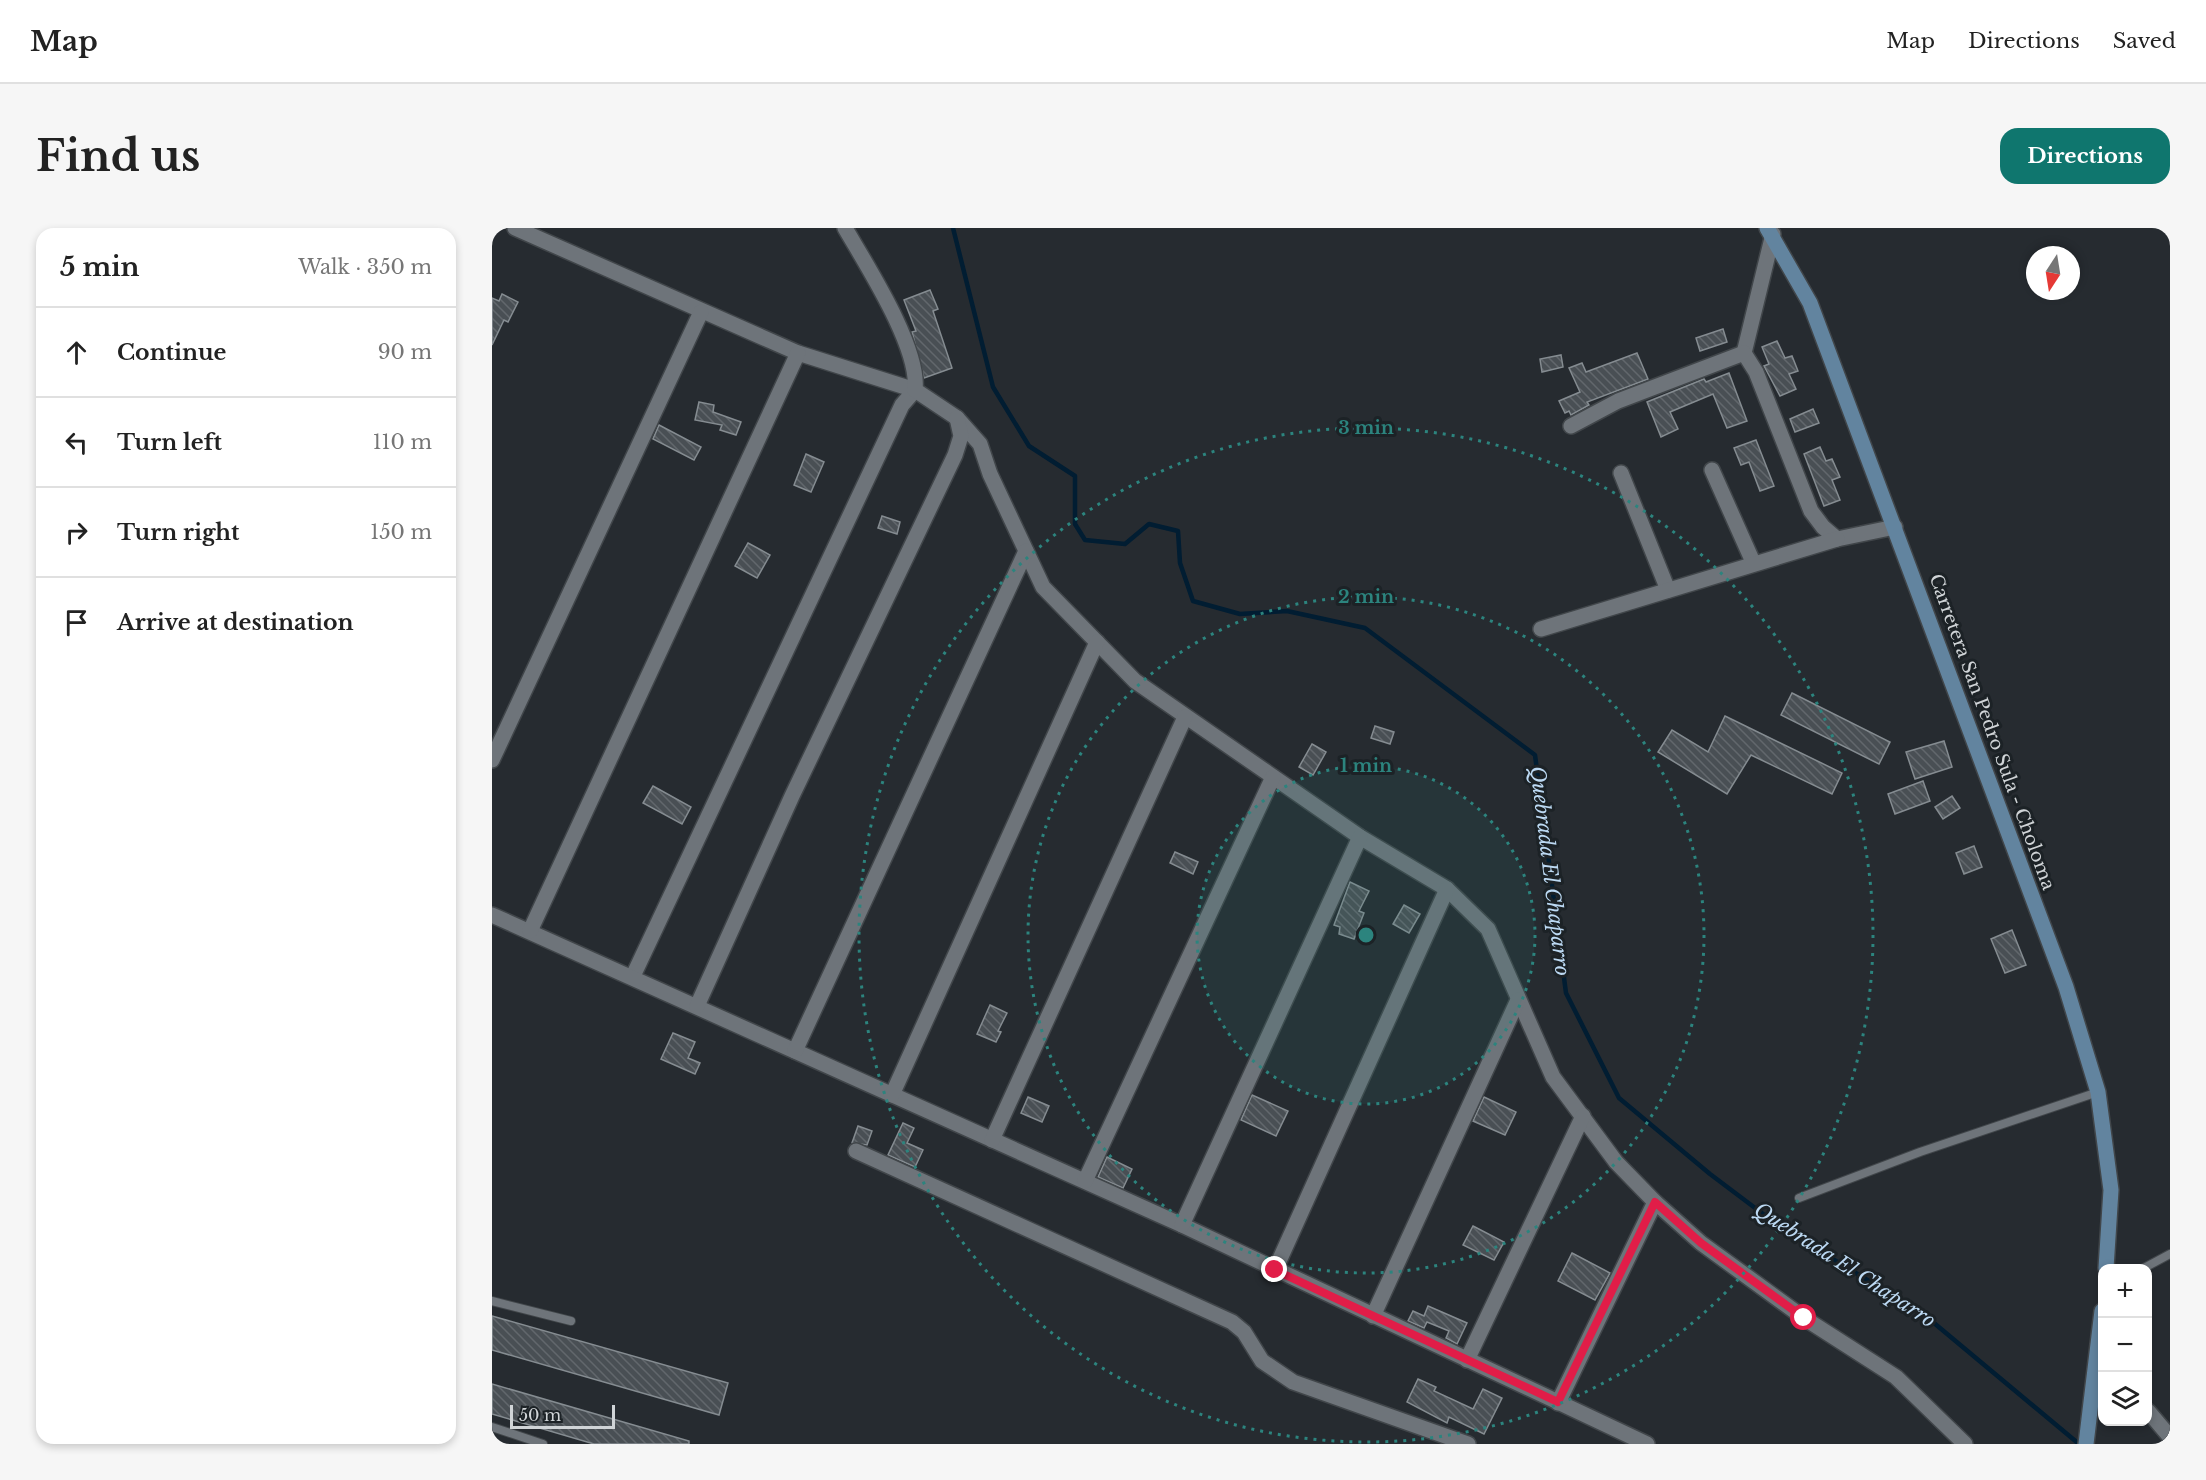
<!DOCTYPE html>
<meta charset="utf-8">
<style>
body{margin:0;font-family:"Libre Baskerville",serif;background:#f6f6f6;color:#222}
.controls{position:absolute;right:18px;bottom:18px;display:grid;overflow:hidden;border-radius:12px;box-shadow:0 3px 9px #0003}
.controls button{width:54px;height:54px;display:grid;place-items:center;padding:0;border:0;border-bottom:2px solid #e0e0e0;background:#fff;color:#222;font:30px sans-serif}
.compass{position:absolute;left:1534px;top:18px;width:54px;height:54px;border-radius:50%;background:#fff;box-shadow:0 3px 9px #0003;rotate:192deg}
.scale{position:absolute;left:18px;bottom:15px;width:105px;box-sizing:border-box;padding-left:6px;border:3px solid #d0d4d7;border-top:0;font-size:16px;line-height:21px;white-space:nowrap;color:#d0d4d7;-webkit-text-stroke:4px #1c2226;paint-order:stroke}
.stop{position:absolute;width:18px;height:18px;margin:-14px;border:4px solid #e11d48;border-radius:50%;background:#fff}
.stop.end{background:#e11d48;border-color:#fff;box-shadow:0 2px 6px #0008}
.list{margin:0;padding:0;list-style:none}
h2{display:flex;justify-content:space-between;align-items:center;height:78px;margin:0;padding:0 24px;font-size:26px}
h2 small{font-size:20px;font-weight:400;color:#767676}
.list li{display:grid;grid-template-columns:39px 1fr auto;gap:18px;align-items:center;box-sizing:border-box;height:90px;padding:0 24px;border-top:2px solid #e0e0e0}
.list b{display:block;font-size:22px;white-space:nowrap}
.list em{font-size:20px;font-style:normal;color:#767676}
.icon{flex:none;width:33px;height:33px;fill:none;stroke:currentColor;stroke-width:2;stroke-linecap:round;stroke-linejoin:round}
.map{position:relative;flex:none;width:1678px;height:1216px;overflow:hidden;border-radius:18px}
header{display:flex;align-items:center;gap:36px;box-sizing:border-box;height:84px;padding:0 30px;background:#fff;border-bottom:2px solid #e0e0e0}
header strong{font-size:28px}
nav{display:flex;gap:33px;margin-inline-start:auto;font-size:21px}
.intro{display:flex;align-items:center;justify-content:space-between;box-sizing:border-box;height:144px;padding:0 36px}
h1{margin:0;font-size:42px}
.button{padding:15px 27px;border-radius:18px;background:#0f766e;color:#fff;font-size:21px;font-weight:700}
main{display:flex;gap:36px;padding:0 36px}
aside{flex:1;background:#fff;border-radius:18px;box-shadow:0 3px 9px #0003}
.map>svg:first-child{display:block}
</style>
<header>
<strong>Map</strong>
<nav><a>Map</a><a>Directions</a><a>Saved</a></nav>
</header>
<div class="intro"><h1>Find us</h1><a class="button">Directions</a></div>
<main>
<aside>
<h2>5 min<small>Walk · 350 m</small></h2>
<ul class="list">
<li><svg class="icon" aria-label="ahead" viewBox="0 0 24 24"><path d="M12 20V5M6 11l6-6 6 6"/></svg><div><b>Continue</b></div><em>90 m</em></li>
<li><svg class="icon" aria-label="left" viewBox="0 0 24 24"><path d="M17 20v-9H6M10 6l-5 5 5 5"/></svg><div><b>Turn left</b></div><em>110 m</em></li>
<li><svg class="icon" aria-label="right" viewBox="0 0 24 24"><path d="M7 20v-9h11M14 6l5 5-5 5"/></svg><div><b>Turn right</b></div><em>150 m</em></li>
<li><svg class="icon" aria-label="arrive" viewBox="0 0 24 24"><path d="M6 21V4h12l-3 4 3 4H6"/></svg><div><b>Arrive at destination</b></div></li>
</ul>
</aside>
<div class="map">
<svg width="1678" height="1216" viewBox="0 0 1678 1216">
<defs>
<pattern id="building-back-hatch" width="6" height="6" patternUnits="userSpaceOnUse" patternTransform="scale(1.5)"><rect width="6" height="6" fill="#494f54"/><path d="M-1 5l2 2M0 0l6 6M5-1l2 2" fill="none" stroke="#62676c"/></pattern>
</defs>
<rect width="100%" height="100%" fill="#262b30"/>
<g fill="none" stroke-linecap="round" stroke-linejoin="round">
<path stroke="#011d32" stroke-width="4.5" d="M461 0 501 159 537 218 583 248V296L593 312 633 316 657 296 686 303 688 335 701 373 748 386 795 383 873 400 1043 527 1074 765 1127 870 1218 946 1291 1001 1430 1085 1587 1216"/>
</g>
<g fill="url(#building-back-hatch)" stroke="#858c91" stroke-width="1.5">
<path d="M438 62 446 81 441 83 460 140 432 150 420 104 424 103 412 72Z"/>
<path d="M10 66 26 74 16 94 12 92 0 117V70L7 73Z"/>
<path d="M1231 101 1235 114 1208 123 1204 110Z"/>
<path d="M1285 113 1293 130 1300 128 1306 143 1297 146 1304 161 1288 168 1272 138 1277 136 1270 119Z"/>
<path d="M1145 125 1156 151 1095 174 1097 177 1079 187 1077 183 1073 185 1067 173 1088 164 1077 140 1090 135 1094 144Z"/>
<path d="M1069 127 1071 139 1050 144 1048 131Z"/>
<path d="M1237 145 1255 193 1235 200 1221 166 1178 184 1186 201 1169 209 1155 174 1212 151 1214 154Z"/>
<path d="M207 174 222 177 221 184 249 194 244 207 228 202 230 197 203 192Z"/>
<path d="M1321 181 1327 195 1303 204 1298 191Z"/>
<path d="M167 197 209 219 202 232 161 211Z"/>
<path d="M1264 212 1282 258 1268 263 1257 234 1249 237 1242 220Z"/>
<path d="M1328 219 1334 233 1340 231 1348 249 1340 252 1348 272 1332 278 1312 226Z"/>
<path d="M314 226 332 234 319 264 302 257Z"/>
<path d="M390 288 408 294 405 306 386 300Z"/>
<path d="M256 315 278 327 265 350 243 338Z"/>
<path d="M1300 465 1398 514 1387 536 1289 487Z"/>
<path d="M1233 488 1350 545 1340 566 1259 527 1235 566 1166 524 1180 502 1216 524Z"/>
<path d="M883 498 902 504 898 516 879 510Z"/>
<path d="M1452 513 1460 539 1423 551 1414 524Z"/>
<path d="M820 516 834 524 821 547 807 539Z"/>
<path d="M1431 553 1438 573 1403 586 1396 566Z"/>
<path d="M161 558 199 579 190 596 151 575Z"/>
<path d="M1460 568 1468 580 1451 591 1443 579Z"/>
<path d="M1482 618 1490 639 1472 646 1464 625Z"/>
<path d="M683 624 706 634 701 646 678 635Z"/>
<path d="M858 654 877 663 867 683 872 685 862 711 847 706 848 699 842 697Z"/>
<path d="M912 677 928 686 917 705 901 696Z"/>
<path d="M1520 702 1534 737 1513 745 1499 711Z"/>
<path d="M498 777 515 785 506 803 509 804 504 814 485 806Z"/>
<path d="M181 805 203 814 196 830 208 835 203 846 169 831Z"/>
<path d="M760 867 796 883 784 908 749 892Z"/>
<path d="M536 869 557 878 550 894 529 885Z"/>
<path d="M992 869 1024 884 1013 907 981 893Z"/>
<path d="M411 895 422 900 415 915 431 922 423 939 396 927Z"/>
<path d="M366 898 380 903 375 917 360 915Z"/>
<path d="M615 929 640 941 631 960 606 949Z"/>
<path d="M981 998 1012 1014 1002 1032 971 1017Z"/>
<path d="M1080 1025 1118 1045 1103 1072 1066 1053Z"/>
<path d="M936 1078 975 1095 965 1116 954 1110 957 1103 935 1094 932 1100 916 1093 921 1083 932 1088Z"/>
<path d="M0 1088 236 1155 227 1187 0 1122Z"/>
<path d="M926 1151 944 1159 942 1163 981 1181 991 1161 1010 1170 992 1206 957 1189 955 1195 915 1174Z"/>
<path d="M0 1156 197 1213V1216H102L0 1186Z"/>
</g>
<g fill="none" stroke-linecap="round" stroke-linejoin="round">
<g stroke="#41464a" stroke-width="10">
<g id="lane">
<path d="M1307 970 1428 924 1606 864"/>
<path d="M1652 1040 1678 1026"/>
<path d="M0 1073 79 1093"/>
<path d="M0 1199 51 1216"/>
</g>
</g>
<g stroke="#41464a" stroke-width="18">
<g id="street">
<path d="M23 0 306 125 423 162 410 177 141 748"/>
<path d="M353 0C375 38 428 120 423 162L465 190 488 216 498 246 551 359 643 453 868 609 955 661 996 701 1061 849 1124 934 1163 974 1209 1015 1312 1090 1404 1149 1473 1216"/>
<path d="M1252 125 1281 6"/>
<path d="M1079 198 1126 173 1252 125 1264 144 1319 283 1331 299 1345 311 1403 299"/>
<path d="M1220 242 1261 334"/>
<path d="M1129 245 1176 362"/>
<path d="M1049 401 1345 311"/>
<path d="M0 532 209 84"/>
<path d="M0 687 690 997 1155 1216"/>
<path d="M38 703 306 125"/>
<path d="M205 778 300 568 463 227 469 208 465 190"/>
<path d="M303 823 534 323"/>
<path d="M400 867 605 414"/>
<path d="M500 912 693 489"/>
<path d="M364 923 740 1094 752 1104 770 1133 801 1154 976 1216"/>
<path d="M593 953 781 549"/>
<path d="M690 997 868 609"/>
<path d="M783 1042 955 661"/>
<path d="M881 1088 1026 772"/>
<path d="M975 1132 1091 888"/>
<path d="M1066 1175 1163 974"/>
<path d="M1656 1183 1678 1209"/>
</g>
</g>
<g stroke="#41464a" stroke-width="18">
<g id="secondary">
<path d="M1275 0 1318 75 1574 759 1606 864 1619 962 1614 1040"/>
<path d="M1594 1216 1610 1083"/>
</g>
</g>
<use href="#lane" stroke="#6e747a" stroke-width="8"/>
<use href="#street" stroke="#6e747a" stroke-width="15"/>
<use href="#secondary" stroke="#62849f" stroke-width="15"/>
</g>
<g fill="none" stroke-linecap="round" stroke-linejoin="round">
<path stroke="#e11d48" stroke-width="8" d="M783 1042 1066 1174 1163 974 1209 1015 1312 1090"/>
</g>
<circle cx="874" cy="707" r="169" fill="#2c847e" fill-opacity=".12"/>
<g fill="none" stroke="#2c847e" stroke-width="3" stroke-dasharray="3 6">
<circle cx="874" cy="707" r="169"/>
<circle cx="874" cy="707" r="338"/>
<circle cx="874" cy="707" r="507"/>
</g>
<g text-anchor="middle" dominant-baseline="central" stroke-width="6" stroke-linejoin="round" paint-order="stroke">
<g font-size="18" fill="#d0d4d7" stroke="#1c2226">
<text transform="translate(1500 504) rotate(70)">Carretera San Pedro Sula - Choloma</text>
</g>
<g font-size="20" font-style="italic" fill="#bcd9f3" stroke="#1c2226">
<text transform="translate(1058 643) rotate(83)">Quebrada El Chaparro</text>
<text transform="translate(1353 1037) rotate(33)">Quebrada El Chaparro</text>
</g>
</g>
<circle cx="874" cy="707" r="9" fill="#2c847e" stroke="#1c2226" stroke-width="3"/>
<g font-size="18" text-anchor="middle" font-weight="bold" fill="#2c847e" stroke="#1c2226" stroke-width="6" stroke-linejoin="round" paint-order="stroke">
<text x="874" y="206">3 min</text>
<text x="874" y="375">2 min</text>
<text x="874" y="544">1 min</text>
</g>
</svg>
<div class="controls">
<button>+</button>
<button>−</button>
<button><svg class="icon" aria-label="layers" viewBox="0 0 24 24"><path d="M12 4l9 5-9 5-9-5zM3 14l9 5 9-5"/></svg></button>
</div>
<svg class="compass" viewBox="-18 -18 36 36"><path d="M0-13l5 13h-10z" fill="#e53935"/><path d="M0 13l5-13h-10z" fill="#767676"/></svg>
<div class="scale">50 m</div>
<div class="stop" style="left:1312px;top:1090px"></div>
<div class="stop end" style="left:783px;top:1042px"></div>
</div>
</main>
